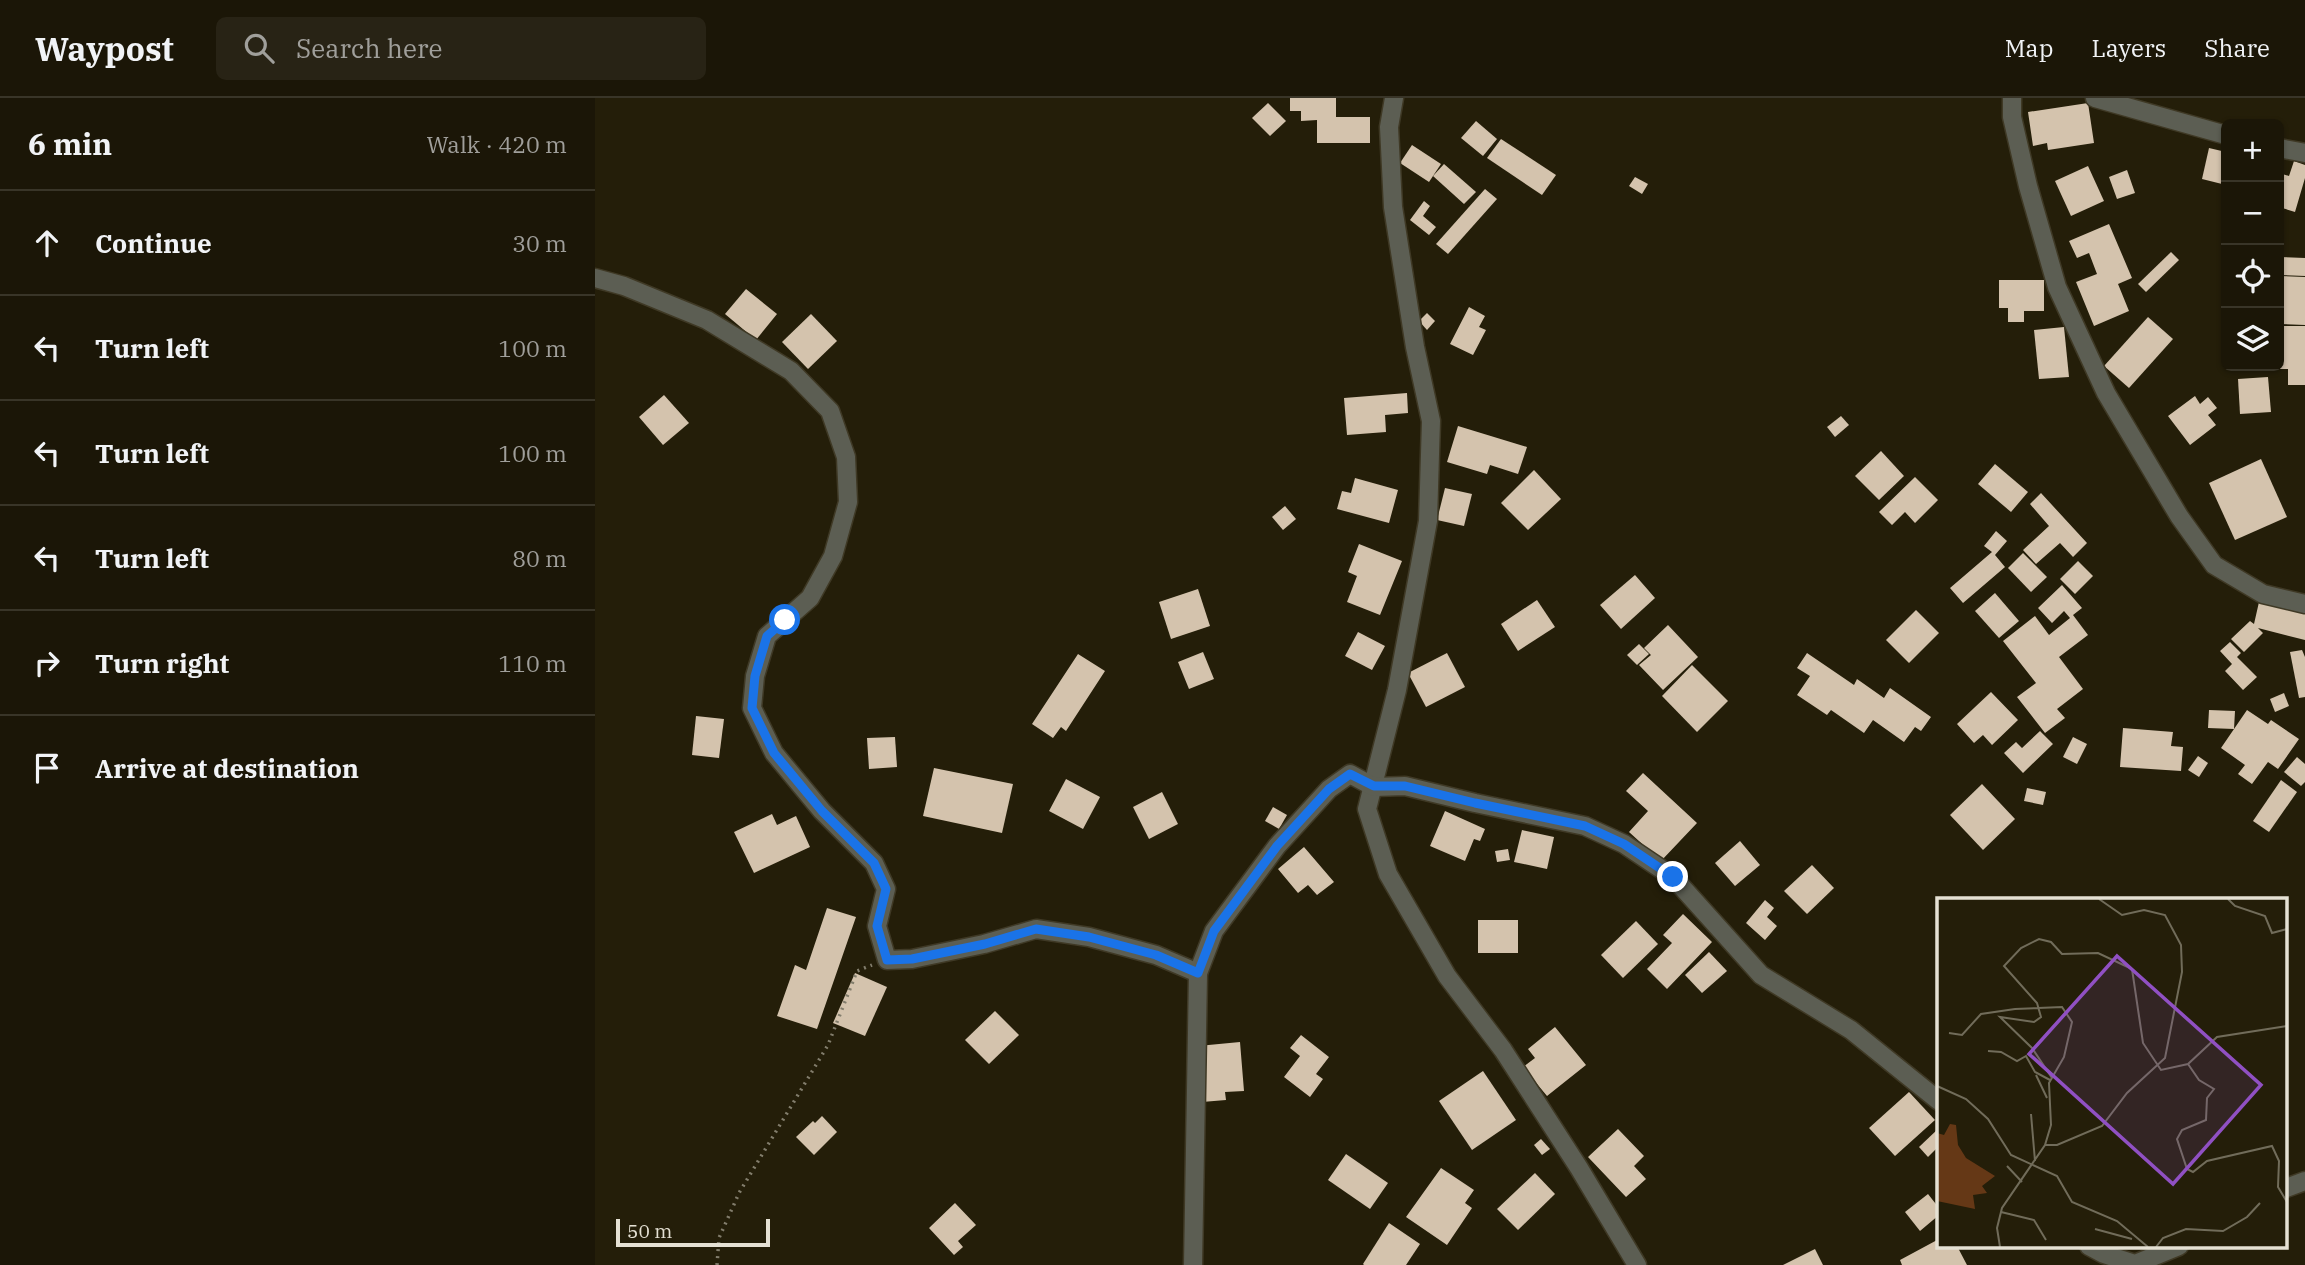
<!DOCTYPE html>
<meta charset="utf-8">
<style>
body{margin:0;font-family:"IBM Plex Serif",serif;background:#282315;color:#f1f3f6}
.controls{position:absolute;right:21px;top:21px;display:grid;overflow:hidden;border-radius:10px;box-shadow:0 2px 5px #0004}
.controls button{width:63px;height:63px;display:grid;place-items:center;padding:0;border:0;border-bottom:2px solid #393528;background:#1b1607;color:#f1f3f6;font:35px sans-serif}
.scale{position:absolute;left:21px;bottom:18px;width:154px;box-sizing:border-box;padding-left:7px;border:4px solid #e5e1d4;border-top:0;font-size:19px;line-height:24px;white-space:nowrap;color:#e5e1d4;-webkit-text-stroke:5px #241e09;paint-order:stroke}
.stop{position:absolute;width:21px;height:21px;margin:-16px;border:5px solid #1a73e8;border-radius:50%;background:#fff}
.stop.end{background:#1a73e8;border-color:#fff;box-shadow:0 2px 7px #0008}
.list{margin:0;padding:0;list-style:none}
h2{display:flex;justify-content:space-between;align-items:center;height:91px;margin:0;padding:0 28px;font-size:30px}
h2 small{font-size:23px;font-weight:400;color:#a09f9b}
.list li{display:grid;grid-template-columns:46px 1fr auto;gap:21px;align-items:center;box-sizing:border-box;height:105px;padding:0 28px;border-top:2px solid #393528}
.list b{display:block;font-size:26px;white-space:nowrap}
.list em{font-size:23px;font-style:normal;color:#a09f9b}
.icon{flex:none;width:38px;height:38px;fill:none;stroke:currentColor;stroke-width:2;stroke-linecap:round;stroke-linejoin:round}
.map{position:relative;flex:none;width:1710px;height:1167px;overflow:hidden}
header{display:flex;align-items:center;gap:42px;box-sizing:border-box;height:98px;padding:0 35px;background:#1b1607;border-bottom:2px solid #393528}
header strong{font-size:33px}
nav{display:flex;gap:38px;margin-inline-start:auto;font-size:24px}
.search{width:490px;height:63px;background:#282315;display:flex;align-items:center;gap:18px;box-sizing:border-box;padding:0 24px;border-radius:10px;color:#a09f9b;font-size:26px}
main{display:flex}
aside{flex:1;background:#1b1607}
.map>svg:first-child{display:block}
</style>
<header>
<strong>Waypost</strong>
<div class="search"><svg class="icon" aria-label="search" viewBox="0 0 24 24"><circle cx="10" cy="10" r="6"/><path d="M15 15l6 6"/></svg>Search here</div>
<nav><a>Map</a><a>Layers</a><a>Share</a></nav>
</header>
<main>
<aside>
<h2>6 min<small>Walk · 420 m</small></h2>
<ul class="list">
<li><svg class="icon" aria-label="ahead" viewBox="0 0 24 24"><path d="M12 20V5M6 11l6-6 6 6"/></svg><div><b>Continue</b></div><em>30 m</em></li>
<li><svg class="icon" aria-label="left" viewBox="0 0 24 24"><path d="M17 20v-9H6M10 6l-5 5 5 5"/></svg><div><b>Turn left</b></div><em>100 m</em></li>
<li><svg class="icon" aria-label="left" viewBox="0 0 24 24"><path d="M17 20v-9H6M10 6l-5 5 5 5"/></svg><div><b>Turn left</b></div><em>100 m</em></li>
<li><svg class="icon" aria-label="left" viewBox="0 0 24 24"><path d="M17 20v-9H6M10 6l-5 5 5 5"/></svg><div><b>Turn left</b></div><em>80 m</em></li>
<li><svg class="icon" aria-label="right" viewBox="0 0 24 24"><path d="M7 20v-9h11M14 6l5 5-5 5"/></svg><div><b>Turn right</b></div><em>110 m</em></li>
<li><svg class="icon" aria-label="arrive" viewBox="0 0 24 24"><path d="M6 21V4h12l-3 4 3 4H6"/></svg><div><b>Arrive at destination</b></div></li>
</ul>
</aside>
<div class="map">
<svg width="1710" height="1167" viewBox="0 0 1710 1167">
<rect width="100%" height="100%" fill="#241e09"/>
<g fill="#d4c3ad">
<path d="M695 0H741V19H775V45H722V22L706 23V13H695Z"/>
<path d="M673 5 691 23 675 38 657 20Z"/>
<path d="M1493 5 1499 45 1453 52 1452 45 1438 48 1433 14Z"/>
<path d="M881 23 902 41 888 58 866 40Z"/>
<path d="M906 41 961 77 947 97 892 60Z"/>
<path d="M817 47 846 66 834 84 805 65Z"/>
<path d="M1614 50 1631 54V87L1607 81Z"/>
<path d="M1699 63 1710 67V80L1700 114 1684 109V75L1694 78Z"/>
<path d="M849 66 881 94 869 106 838 78Z"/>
<path d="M1493 68 1509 103 1476 118 1460 83Z"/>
<path d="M1532 72 1540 95 1522 101 1514 79Z"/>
<path d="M1040 79 1053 86 1047 96 1034 88Z"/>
<path d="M890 91 902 101 853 156 841 146Z"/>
<path d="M829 103 835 108 828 118 841 129 834 137 815 122Z"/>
<path d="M1514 126 1537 180 1523 186 1534 213 1499 228 1481 184 1502 176 1494 155 1482 160 1474 143Z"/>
<path d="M1576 154 1584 162 1551 194 1543 186Z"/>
<path d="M1684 159 1710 160V178L1684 177Z"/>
<path d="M1684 178 1710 179V227L1684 226Z"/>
<path d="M1404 182H1449V213H1429V224H1413V210H1404Z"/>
<path d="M151 191 182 216 161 242 130 216Z"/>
<path d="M874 209 890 218 884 229 891 232 878 257 855 246Z"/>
<path d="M832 215 840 223 832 232 824 223Z"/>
<path d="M216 216 242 243 213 271 187 244Z"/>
<path d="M1553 219 1578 241 1534 290 1509 268Z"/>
<path d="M1686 228H1710V287H1693V271H1685Z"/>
<path d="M1469 229 1474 279 1444 281 1439 232Z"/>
<path d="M1673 279 1676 314 1645 316 1643 281Z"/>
<path d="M812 295 813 315 790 317 791 334 752 337 749 300Z"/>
<path d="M69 297 94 325 68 347 44 319Z"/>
<path d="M1600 298 1605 306 1613 299 1622 310 1613 317 1621 327 1595 347 1573 318Z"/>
<path d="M1246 318 1254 327 1240 339 1232 329Z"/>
<path d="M863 328 932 349 923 376 895 367 892 376 852 364Z"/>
<path d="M1286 353 1309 378 1284 402 1260 378Z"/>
<path d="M1666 361 1692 419 1640 442 1614 385Z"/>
<path d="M1400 366 1433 394 1416 414 1383 386Z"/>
<path d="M939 372 966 401 933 432 906 405Z"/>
<path d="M1320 379 1343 402 1320 425 1310 414 1297 427 1284 414Z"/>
<path d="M760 380 803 392 794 425 742 411 747 393 756 395Z"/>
<path d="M850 390 877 396 869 428 842 422Z"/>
<path d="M1446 395 1492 445 1478 459 1465 445 1441 466 1428 452 1454 428 1435 406Z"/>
<path d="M690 408 701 421 688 432 677 419Z"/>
<path d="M1401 433 1412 443 1400 457 1410 469 1368 505 1355 490 1397 454 1389 448Z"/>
<path d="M764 446 807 463 785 517 752 504 762 478 753 474Z"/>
<path d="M1428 455 1452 479 1436 494 1413 470Z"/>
<path d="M1483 463 1498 478 1480 496 1465 481Z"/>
<path d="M1040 477 1060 500 1026 531 1005 507Z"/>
<path d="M1467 487 1487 510 1478 517 1493 537 1464 559 1488 591 1462 611 1470 620 1450 635 1422 599 1441 585 1408 543 1440 518 1454 537 1475 520 1469 513 1457 525 1443 510Z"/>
<path d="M603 491 615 528 576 541 564 504Z"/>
<path d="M1400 495 1424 523 1404 540 1380 513Z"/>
<path d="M942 502 960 529 923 553 906 526Z"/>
<path d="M1664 504 1710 515V542L1663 530 1668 535 1649 554 1636 541 1655 523 1659 526Z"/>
<path d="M1321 512 1344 535 1314 565 1291 542Z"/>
<path d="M1073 527 1103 559 1068 592 1044 567 1056 557 1049 550Z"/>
<path d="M763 534 790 548 777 572 750 558Z"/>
<path d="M1635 544 1646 555 1642 559 1662 579 1648 592 1630 573 1637 566 1625 553Z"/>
<path d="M1044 546 1054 556 1042 567 1032 557Z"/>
<path d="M1707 552 1710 559V599L1704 600 1695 554Z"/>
<path d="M608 554 619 581 594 591 583 564Z"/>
<path d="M852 555 870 589 831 609 813 575Z"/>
<path d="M1212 555 1259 587 1262 581 1289 600 1295 590 1336 619 1326 633 1320 629 1309 644 1278 622 1269 635 1236 612 1232 617 1202 597 1215 578 1202 570Z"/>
<path d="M483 556 510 573 471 633 466 629 458 640 437 626Z"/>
<path d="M1097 567 1133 603 1102 634 1067 598Z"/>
<path d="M1396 594 1423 622 1397 647 1388 637 1379 645 1362 626Z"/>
<path d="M1689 595 1694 608 1680 614 1675 601Z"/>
<path d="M1614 612 1640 613 1639 631 1652 612 1673 626 1676 622 1704 641 1683 671 1673 664 1657 686 1643 676 1650 667 1626 650 1639 631 1613 630Z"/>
<path d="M101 618 129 621 124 660 97 657Z"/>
<path d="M1528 630 1578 634 1576 648 1588 649 1586 673 1525 669Z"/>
<path d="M1445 633 1458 646 1428 675 1409 655 1421 644 1427 650Z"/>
<path d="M300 639 302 669 274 671 272 640Z"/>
<path d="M1478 639 1492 646 1482 666 1468 659Z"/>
<path d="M1603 658 1613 665 1604 679 1593 672Z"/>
<path d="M1702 659 1710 666V684L1706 688 1689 674Z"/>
<path d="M339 670 418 686 407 735 328 718Z"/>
<path d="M1048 675 1102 725 1066 763 1034 734 1053 713 1031 693Z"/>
<path d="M471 681 505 699 488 731 454 713Z"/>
<path d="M1686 682 1702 694 1674 734 1658 723Z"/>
<path d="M1387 686 1420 721 1388 752 1355 717Z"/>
<path d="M1432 690 1451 694 1448 707 1429 703Z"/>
<path d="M567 694 583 726 554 741 538 709Z"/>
<path d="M678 709 692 717 684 731 670 723Z"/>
<path d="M850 713 890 731 885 743 879 741 870 763 835 748Z"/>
<path d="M177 716 182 727 201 718 215 749 159 775 139 734Z"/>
<path d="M927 732 959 739 952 771 919 764Z"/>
<path d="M1145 743 1165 767 1140 788 1120 765Z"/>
<path d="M709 749 739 784 722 797 713 787 703 795 683 771Z"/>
<path d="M913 751 915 762 902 764 900 753Z"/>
<path d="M1217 767 1239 790 1212 816 1189 793Z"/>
<path d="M1170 802 1179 810 1172 819 1182 828 1170 842 1151 825Z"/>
<path d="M232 810 261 819 222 931 182 918 200 867 211 872Z"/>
<path d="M1088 816 1117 844 1072 891 1052 871 1077 845 1068 837Z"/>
<rect x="883" y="822" width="40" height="33"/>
<path d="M1041 823 1063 846 1028 880 1006 857Z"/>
<path d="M1114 854 1132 873 1107 895 1090 877Z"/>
<path d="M260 875 292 889 270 938 238 925Z"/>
<path d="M400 913 424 937 394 966 370 942Z"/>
<path d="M960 929 991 967 952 998 928 969 940 960 933 951Z"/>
<path d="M706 937 734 959 721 976 728 981 715 999 689 979 705 958 695 950Z"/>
<path d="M645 944 649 993 630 994 631 1002 607 1004 603 948Z"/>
<path d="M888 973 921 1022 877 1052 844 1003Z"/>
<path d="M1314 994 1340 1022 1300 1058 1274 1030Z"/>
<path d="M227 1018 242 1034 219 1057 201 1039 218 1023 220 1025Z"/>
<path d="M1344 1030V1048L1333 1059 1324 1049Z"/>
<path d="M1023 1031 1049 1058 1039 1068 1051 1081 1031 1099 993 1059Z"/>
<path d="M946 1041 955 1051 947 1057 939 1047Z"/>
<path d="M751 1056 793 1085 775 1111 733 1082Z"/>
<path d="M846 1070 879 1092 870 1105 877 1110 852 1147 811 1119Z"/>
<path d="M940 1075 960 1096 923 1132 902 1111Z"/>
<path d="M1333 1096 1344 1110V1117L1325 1133 1310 1114Z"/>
<path d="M360 1105 381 1127 363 1143 368 1149 359 1157 334 1130Z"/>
<path d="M794 1125 825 1146 811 1167H769L768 1166Z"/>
<path d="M1344 1141V1148H1362L1372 1167H1307L1305 1162Z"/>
<path d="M1220 1151 1228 1167H1188Z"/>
</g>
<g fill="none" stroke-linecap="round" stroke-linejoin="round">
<g stroke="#3f3925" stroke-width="21">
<g id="street">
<path d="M799 0 794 29 798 109 820 249 836 323 833 423 802 592 772 711 793 776 852 878 908 952 984 1070 1042 1167"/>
<path d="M1417 0V19L1433 88 1462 189 1511 295 1584 418 1619 467 1668 496 1710 506"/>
<path d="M1500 0 1631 37"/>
<path d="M1684 50 1710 55"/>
<path d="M0 180 29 188 112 222 196 273 235 313 251 359 253 404 238 458 215 500 172 538 160 578 157 610 179 655 227 713 279 765 291 791 282 828 292 862 317 861 389 846 441 831 494 839 561 857 603 875"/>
<path d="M1691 1090 1710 1083"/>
<path d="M1494 1148 1509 1156 1540 1166 1584 1148"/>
<path d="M598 1167 603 875 619 833 682 748 734 691 755 676 779 689 810 688 880 705 990 728 1029 746 1078 779 1166 877 1256 932 1344 1003"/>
</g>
</g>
<path stroke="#827d6c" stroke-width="3.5" stroke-dasharray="2 5" stroke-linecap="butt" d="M122 1167 124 1140 144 1095 233 947 262 873 277 867"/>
<use href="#street" stroke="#5c5e53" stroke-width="18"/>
</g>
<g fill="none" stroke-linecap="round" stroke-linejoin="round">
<path stroke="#1a73e8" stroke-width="9" d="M190 522 172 538 160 578 157 610 179 655 227 713 279 765 291 791 282 828 292 862 317 861 390 846 441 831 494 839 561 857 603 875 619 833 682 748 734 691 755 676 779 688H810L880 705 990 728 1029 746 1078 779"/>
</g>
<g transform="translate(1342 800)">
<rect width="350" height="350" fill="#241e09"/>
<path d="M13 226 19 227 21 247 29 260 58 278 45 288 50 295 36 297 38 311 0 303V235L7 237Z" fill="#653816"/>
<path fill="none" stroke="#716c5a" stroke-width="2" d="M291 1 298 8 328 18 335 35 350 31M12 135 25 137 44 116 78 111 125 109 135 124 127 159 112 185 114 227 108 247 65 310 60 330 63 349M51 153 64 154 80 163 89 158 98 174 113 182M251 166 262 182 277 191 270 200 269 222 245 232 240 241 250 271 256 274 270 263 335 248 342 263 341 289 350 304M99 177 110 200M115 180 95 150 63 119 97 124 104 119 100 105 67 68 84 50 102 41 114 44 125 56 161 55 195 71 206 145 224 172 251 166 280 139 350 128M0 188 29 201 51 221 74 257 120 278 135 304 180 323 211 349M94 216 98 263M108 247H120L165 228 190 195 228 160 245 74 244 47 228 17 207 12 185 17 162 1M70 268 85 284M64 314 97 322 109 342M158 331 195 341M219 349 226 340 249 331 286 333 310 319 323 305"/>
<path fill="#9050c3" fill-opacity="0.15" stroke="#9050c3" stroke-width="3.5" d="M180 58 324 187 236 286 92 156Z"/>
<rect width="350" height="350" fill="none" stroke="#e5e1d4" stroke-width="3.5"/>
</g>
</svg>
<div class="controls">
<button>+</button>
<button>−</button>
<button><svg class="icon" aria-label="locate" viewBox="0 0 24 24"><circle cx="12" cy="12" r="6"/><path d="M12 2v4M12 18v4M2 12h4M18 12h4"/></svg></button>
<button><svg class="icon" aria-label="layers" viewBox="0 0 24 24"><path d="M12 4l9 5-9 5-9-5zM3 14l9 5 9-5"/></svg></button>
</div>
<div class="scale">50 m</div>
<div class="stop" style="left:190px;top:522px"></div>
<div class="stop end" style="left:1078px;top:779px"></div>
</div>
</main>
